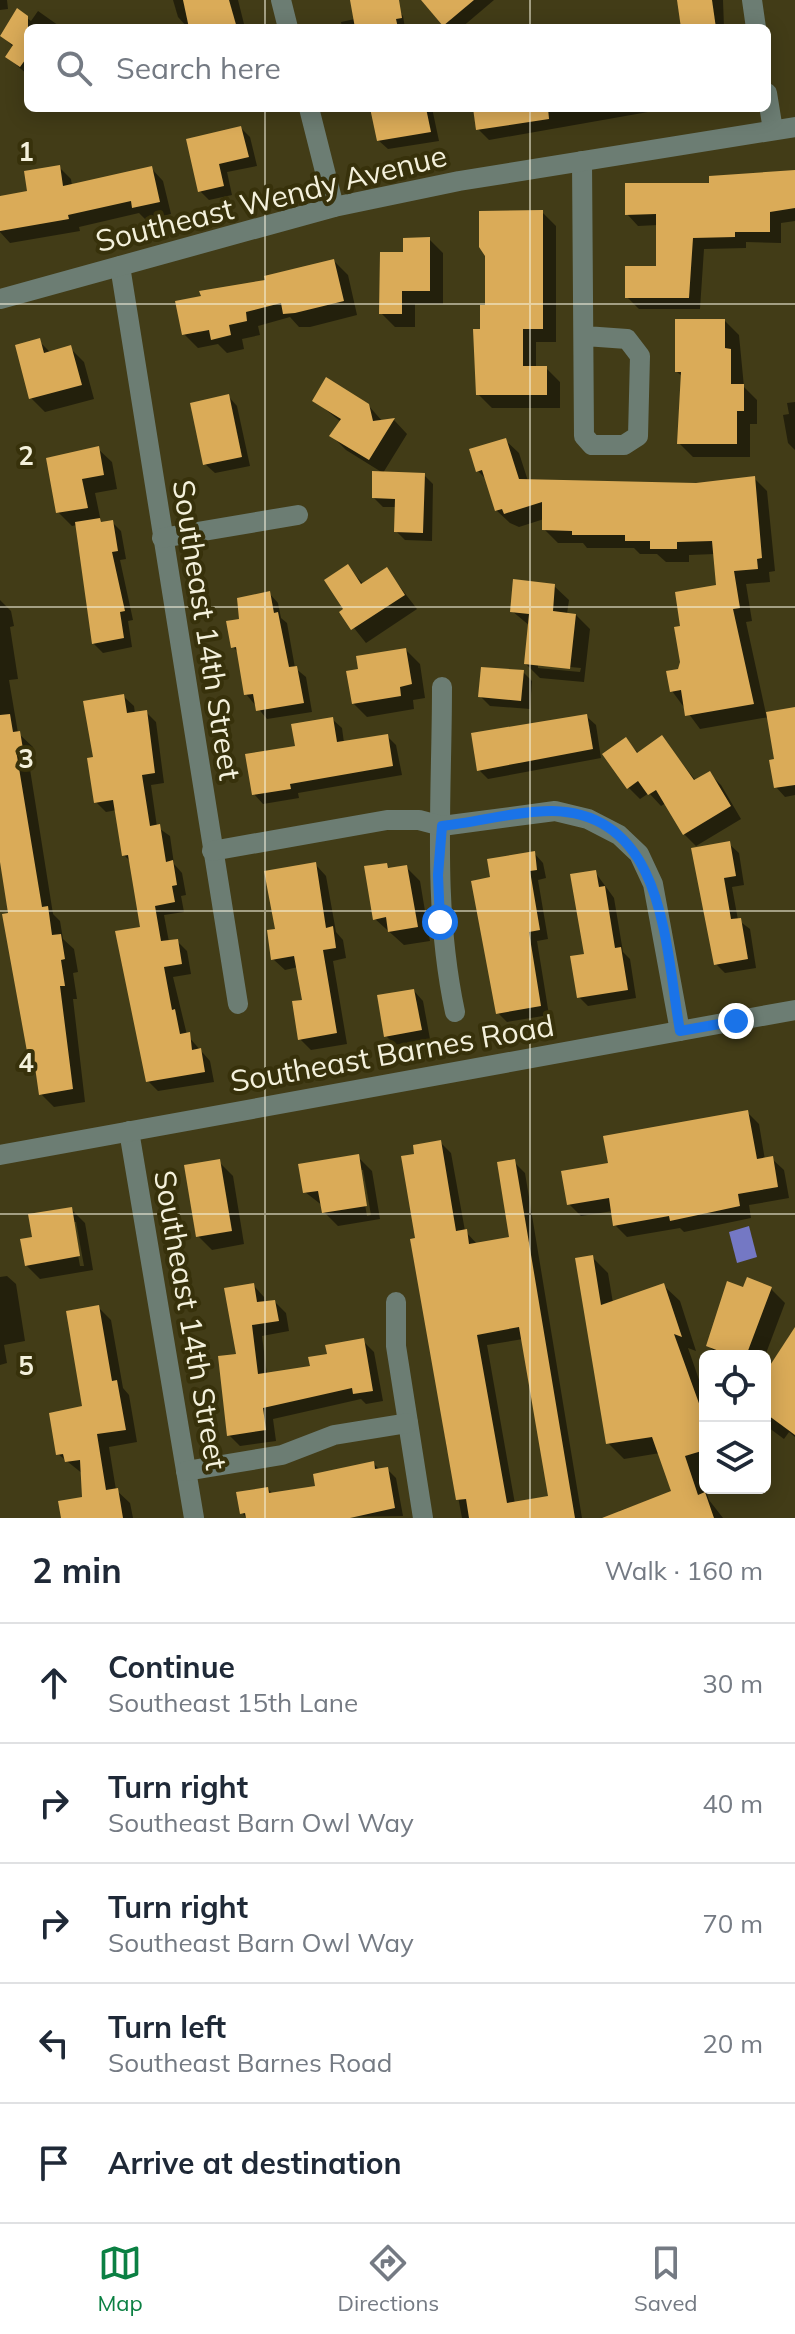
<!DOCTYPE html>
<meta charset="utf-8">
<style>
body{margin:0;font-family:Mulish,sans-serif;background:#f2f2f3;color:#1f2937}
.controls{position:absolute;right:24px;bottom:24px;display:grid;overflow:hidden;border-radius:12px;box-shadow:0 4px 20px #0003}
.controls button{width:72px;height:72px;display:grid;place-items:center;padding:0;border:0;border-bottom:2px solid #e0e1e3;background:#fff;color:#1f2937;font:40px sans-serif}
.stop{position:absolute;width:24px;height:24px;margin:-18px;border:6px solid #1a73e8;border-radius:50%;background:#fff}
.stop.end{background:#1a73e8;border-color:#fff;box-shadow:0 2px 8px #0008}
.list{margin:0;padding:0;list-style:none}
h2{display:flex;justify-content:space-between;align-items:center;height:104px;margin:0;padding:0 32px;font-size:34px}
h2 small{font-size:26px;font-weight:400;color:#747a83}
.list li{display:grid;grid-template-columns:52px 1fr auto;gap:24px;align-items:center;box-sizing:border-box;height:120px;padding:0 32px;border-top:2px solid #e0e1e3}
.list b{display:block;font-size:30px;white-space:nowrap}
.list p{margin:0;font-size:26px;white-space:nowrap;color:#747a83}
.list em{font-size:26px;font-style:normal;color:#747a83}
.icon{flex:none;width:44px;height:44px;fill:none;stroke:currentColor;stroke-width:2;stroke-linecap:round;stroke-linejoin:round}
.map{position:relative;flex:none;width:795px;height:1518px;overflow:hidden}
.search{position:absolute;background:#fff;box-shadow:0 4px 20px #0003;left:24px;right:24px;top:24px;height:88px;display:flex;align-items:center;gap:20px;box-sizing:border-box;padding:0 28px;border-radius:12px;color:#747a83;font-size:30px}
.sheet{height:704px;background:#fff}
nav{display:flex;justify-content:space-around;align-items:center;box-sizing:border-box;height:112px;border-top:2px solid #e0e1e3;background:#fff;font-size:22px;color:#747a83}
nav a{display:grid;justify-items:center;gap:4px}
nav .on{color:#0b8043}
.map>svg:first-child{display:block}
</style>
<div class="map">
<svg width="795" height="1518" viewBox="0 0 795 1518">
<rect width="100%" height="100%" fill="#423c17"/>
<path fill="#7478c4" d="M749 1226 757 1257 737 1263 729 1232Z"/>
<g fill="#0007" fill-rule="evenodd">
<path d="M0 0H7L8 9 0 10Z"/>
<path d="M173 0H238L245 28H188L178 17Z"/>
<path d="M369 0H390L403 16 405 28H342L341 22 355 19Z"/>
<path d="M424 0H494L461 28H448Z"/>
<path d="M679 0H723L724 28H655L683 24Z"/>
<path d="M17 11 31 21 38 11 62 28H28V75L7 57 14 48 1 34Z"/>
<path d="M142 25 145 28H127Z"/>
<path d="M372 108H432L439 141 388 149 378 140Z"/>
<path d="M475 108H665V109L489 140 478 129Z"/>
<path d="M241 128 250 137 257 166 227 172 232 195 209 200 200 191Z"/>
<path d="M59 167 71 179 72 186 151 168 163 181 171 214 146 220 139 213 79 227 80 231 10 243 0 232V198L29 193Z"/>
<path d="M795 171V221L781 223V243L746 242V248L704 249 700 309H639L627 297 658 268V225L638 226 627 214 711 185Z"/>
<path d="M542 212 556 226V342H536V368H546L560 382V408H492L478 394 487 307Z"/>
<path d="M429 239 443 253V304H415V327H395L381 313 405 254Z"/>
<path d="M334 261 348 275 357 315 310 327H299L290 317 258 326 260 335 242 339 244 349 227 353 218 344 198 348 184 334 267 281Z"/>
<path d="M725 321 739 335 744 387 757 400V424H750V457H693L679 443 683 377 677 372Z"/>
<path d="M39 341 51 353 70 348 84 362 94 399 45 412 31 398Z"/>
<path d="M228 396 237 406 250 466 215 473 205 464Z"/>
<path d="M314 400 368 405 383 422 394 420 407 434 383 473 346 450 332 436 341 422Z"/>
<path d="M795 402V450L788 443 783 415 789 414 787 403Z"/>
<path d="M505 440 519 453 528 481 696 485 754 478 767 491 775 571 769 572 770 582 746 584 752 621 746 622 766 714 795 709V795L785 797 776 787V761L769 717 700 729 672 691 680 671 682 628 718 587 715 554 689 555V562H666L657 554H640L634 548H587L583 543H558L544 529V519L519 527 510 523 496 510 487 480 478 471 472 451Z"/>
<path d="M98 449 112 462 117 489 95 493 101 522H112L121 531 126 559 120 560 133 620 128 621 132 647 103 653 94 644 77 525 72 526 58 512Z"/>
<path d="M424 475 433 484 432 541 405 540 396 531 397 507H383L374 498Z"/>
<path d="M348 567 364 585 387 570 417 609 366 643 342 613 346 610Z"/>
<path d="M554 586 569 600 567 614 576 615 590 629 584 682 540 678 526 664 530 626 512 611ZM538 664 581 668 580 672 538 668Z"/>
<path d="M269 593 278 603 281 618 287 623 295 668 306 677 312 712 267 719 246 694 240 654 233 647 241 621Z"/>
<path d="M0 600 11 611 14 626 10 627 18 679 9 680 18 733 33 747 35 762 29 763 53 914 60 921 63 939 74 949 78 972 73 973 77 999H73L85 1102 54 1107 41 1094 38 1073 32 1067 0 850Z"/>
<path d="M406 650 420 664 425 698 413 700 414 709 367 717 353 703Z"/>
<path d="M523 672 532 681 530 709 490 706 480 696Z"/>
<path d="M123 696 134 706 135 714 146 712 156 722 164 783 151 785 157 827 170 836 174 864 182 873 186 895 181 896 184 912 164 915 169 942 177 941 187 951 191 974 173 977 187 1035 210 1061 214 1082 158 1091 148 1081 142 929 131 862 124 855 117 810 106 812 96 802 95 759Z"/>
<path d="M586 716 596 725 601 758 488 779 479 770Z"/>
<path d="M332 719 342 728 344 743 387 736 396 745 402 775 298 793 299 798 263 804 254 794 297 748Z"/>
<path d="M662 738 696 781 709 773 721 785 741 819 696 846 684 834 666 803 661 806 649 793 640 799 628 787 626 740 639 754Z"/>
<path d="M729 844 739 853 744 885 732 887 738 920 750 929 756 968 725 973 716 964 694 850Z"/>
<path d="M534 853 543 863 546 878 538 880 548 939 537 941 549 1015 507 1022 498 1013 492 879Z"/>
<path d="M315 864 326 876 336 932 343 940 346 958 333 961 347 1044 311 1050 300 1039 304 1001 298 967 285 970 273 959 277 930Z"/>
<path d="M386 865 391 870 406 867 420 881 430 941 404 945 375 919Z"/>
<path d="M595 872 614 898 623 952 630 959 636 998 588 1006 579 997Z"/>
<path d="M414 991 423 1001 430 1039 395 1045 386 1036Z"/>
<path d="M747 1112 759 1124 765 1160 772 1159 784 1170 789 1198 749 1205 751 1218 684 1232 680 1228 627 1237 615 1225 613 1211 581 1216 569 1204 610 1165Z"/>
<path d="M440 1142 451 1153 465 1231 478 1245 512 1239 514 1162 525 1173 582 1518H462L450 1454 447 1450 417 1239V1155ZM523 1339 551 1498 515 1504 487 1345Z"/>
<path d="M358 1157 372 1171 380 1219 338 1226 324 1212 323 1206 305 1192ZM359 1170H363L371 1215 367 1216Z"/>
<path d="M219 1162 233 1176 244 1244 212 1250 198 1236Z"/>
<path d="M71 1209 85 1223 93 1270 40 1279 26 1265 34 1238ZM72 1222H76L84 1266H80Z"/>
<path d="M592 1257 608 1273 613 1303 664 1286 680 1301 696 1351 688 1348 705 1397V1470L700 1472 709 1500 723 1518H620L619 1511 673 1492 660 1453 624 1459 608 1443Z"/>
<path d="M7 1276 16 1284 25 1341 4 1345 7 1363 0 1365V1277Z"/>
<path d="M253 1285 264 1297 265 1303 275 1302 286 1313 289 1331 262 1336 267 1375 312 1368 363 1341 374 1352 383 1401 366 1404 361 1399 273 1419 276 1441 240 1446 229 1435 238 1356Z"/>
<path d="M744 1289H771L785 1303 765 1356H719L708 1345Z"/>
<path d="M98 1307 111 1320 123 1388 129 1395 137 1442 109 1447 116 1490 130 1503 133 1518H63L85 1499 83 1474 58 1454 84 1408Z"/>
<path d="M795 1332V1437L789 1432 784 1439 765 1425V1377Z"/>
<path d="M374 1464 380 1470 387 1469 396 1478 403 1516 247 1518 242 1513 268 1489 273 1494 318 1487Z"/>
</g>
<g fill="#daab58" fill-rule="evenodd">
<path d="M183 0H229L237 28H189Z"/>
<path d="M350 0H399L402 18 396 19 398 28H355Z"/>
<path d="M421 0H474L443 26Z"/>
<path d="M677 0H712L716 28H681Z"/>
<path d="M17 8 28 16V56L20 67 5 57 13 45 0 36Z"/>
<path d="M370 108H426L431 132 377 141Z"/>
<path d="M473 108H548L549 119 476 130Z"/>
<path d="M241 126 249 157 219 164 224 186 198 192 186 139Z"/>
<path d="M60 165 63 186 152 166 160 202 132 208 131 201 68 215 69 219 0 231V196L27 191 24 171Z"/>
<path d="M795 170V208L770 212V232H735V237L693 238 689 298H625V266H656V214L625 215V183H709V176Z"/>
<path d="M543 210V329H523V366H547V395H476L473 329H480V305H485V256L479 247V211Z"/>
<path d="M430 237V291H402V314H379L380 252H403V238Z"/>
<path d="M334 259 344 301 295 313 283 314 281 303 246 312 247 321 229 325 231 335 211 340 209 330 182 335 175 301 201 296 199 291 265 280 264 276Z"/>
<path d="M675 319H725V348L731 349V384H744V411H737V444H677L681 372H675Z"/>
<path d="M40 338 44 353 71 345 82 385 29 399 15 345Z"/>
<path d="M326 377 369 404 373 421 395 418 369 460 329 436 341 419 312 401Z"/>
<path d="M229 394 242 457 203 465 190 403Z"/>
<path d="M506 438 519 479 696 483 755 476 762 558 757 559 758 569 734 571 740 608 733 609 754 704 685 716 681 690 670 692 666 671 678 669 680 662 674 627 680 626 675 592 716 585 712 541 677 542V549H650V541H625V535H572V531L542 530V502L504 514 502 509 495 511 482 470 476 472 469 449Z"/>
<path d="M99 446 104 475 82 479 88 508 56 513 46 458Z"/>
<path d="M372 471 425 473 423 533 394 532 395 499 372 498Z"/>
<path d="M100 518 101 522 113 520 118 551 112 552 125 611 120 612 124 638 92 644 75 522Z"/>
<path d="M348 564 361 584 387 567 405 595 351 630 339 612 343 609 324 580Z"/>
<path d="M513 579 555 584 553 611 576 614 570 669 524 664 529 614 510 612Z"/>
<path d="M270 591 274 613 278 612 289 667 297 666 304 703 256 711 253 694 244 695 236 647 231 648 226 621 239 619 237 598Z"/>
<path d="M406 648 412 684 400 687 401 696 352 704 346 671 358 669 356 656Z"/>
<path d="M481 667 524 670 521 701 478 697Z"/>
<path d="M124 694 127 713 147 710 155 773 142 775 150 826 160 824 166 862 173 860 177 885 172 886 175 902 155 906 161 941 178 939 182 964 164 967 172 1010 175 1009 180 1034 190 1032 192 1050 201 1048 205 1072 146 1082 115 931 140 927 128 855 122 856 113 800 94 803 87 758 93 757 83 701Z"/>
<path d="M795 707V785L774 788 769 760 774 759 766 712Z"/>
<path d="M10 714 13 732 20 731 23 749 16 750 42 907 48 906 52 935 61 934 65 959 61 960 65 986H60L73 1089 39 1095 35 1067 30 1068 2 914 8 913 0 862V715Z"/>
<path d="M587 714 593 749 477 771 471 733Z"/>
<path d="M333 717 337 742 388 734 393 766 290 784 291 789 252 795 245 754 295 746 291 724Z"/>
<path d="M662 735 694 780 710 771 731 806 683 835 656 790 648 795 638 781 627 789 602 754 626 737 637 753Z"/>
<path d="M730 841 736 876 724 878 731 919 741 918 748 959 714 965 691 848Z"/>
<path d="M535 851 537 870 530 871 540 930 529 932 541 1006 496 1014 471 881 490 877 487 859Z"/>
<path d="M316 862 326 928 333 926 336 948 323 950 337 1033 298 1040 292 1001 302 1000 294 956 271 960 267 930 275 929 264 871Z"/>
<path d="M387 863 388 868 407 865 418 927 388 932 386 917 373 920 364 866Z"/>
<path d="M596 870 599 887 605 886 615 948 621 947 628 990 577 998 570 956 584 954 570 874Z"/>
<path d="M414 989 422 1030 384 1037 377 995Z"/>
<path d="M748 1110 757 1159 773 1156 778 1187 738 1194 740 1206 670 1221 669 1216 613 1226 609 1198 567 1205 561 1171 608 1163 603 1136Z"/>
<path d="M441 1140 456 1231 467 1229 469 1244 509 1237 497 1162 515 1159 575 1518H469L466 1499 456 1500 410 1239 415 1238 401 1156 414 1154 413 1145ZM519 1327 548 1496 507 1503 477 1335Z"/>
<path d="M359 1154 367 1206 322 1213 318 1191 303 1193 298 1164Z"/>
<path d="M220 1159 232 1231 196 1237 184 1165Z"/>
<path d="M72 1207 80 1256 25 1266 20 1239 32 1237 28 1214Z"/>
<path d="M593 1255 601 1305 664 1283 682 1337 674 1334 705 1420V1450L685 1456 698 1495 705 1492 714 1518H602L671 1491 652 1437 606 1444 575 1258Z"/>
<path d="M747 1277 772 1287 746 1356H732L706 1346 727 1281 743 1287Z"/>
<path d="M254 1283 257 1302 275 1300 279 1321 252 1325 258 1374 310 1366 308 1357 327 1354 325 1345 364 1338 373 1391 353 1394 352 1388 263 1408 266 1430 227 1436 218 1356 236 1354 224 1288Z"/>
<path d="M99 1305 112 1381 117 1380 126 1430 97 1434 106 1490 118 1488 123 1518H61L58 1501 82 1497 80 1460 65 1462 63 1454 56 1455 49 1413 82 1406 66 1311Z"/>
<path d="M795 1327V1435L765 1413V1373Z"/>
<path d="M374 1461 375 1469 388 1467 395 1508 350 1518H246L245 1513 240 1514 236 1492 268 1487 269 1493 315 1486 313 1474Z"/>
</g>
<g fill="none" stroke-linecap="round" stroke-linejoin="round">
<g stroke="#6c7d73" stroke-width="20">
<path d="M281 0 288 28"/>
<path d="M752 0 756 28"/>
<path d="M767 93 773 130"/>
<path d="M309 108 334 207"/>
<path d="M582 161 584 436 592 445H624L638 436 640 356 627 339 585 336"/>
<path d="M120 266 238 1004"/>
<path d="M0 299 334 207 459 181 795 127"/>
<path d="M162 538 298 515"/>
<path d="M442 687C442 797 432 904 455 1012"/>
<path d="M212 851 387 820H419L442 826 555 811 588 819 619 835 639 854 653 884 680 1031"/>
<path d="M129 1131 194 1518"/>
<path d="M0 1155 795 1010"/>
<path d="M396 1302V1346L423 1518"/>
<path d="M186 1471 282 1455 334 1435 408 1423"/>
</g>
</g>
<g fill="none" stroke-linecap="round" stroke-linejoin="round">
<path stroke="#1a73e8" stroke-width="10" d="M440 922 438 875 442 826C479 822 515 811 552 811 666 813 665 948 680 1031L736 1021"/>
</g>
<path fill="none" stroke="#f4f1dc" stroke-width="2" stroke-opacity="0.55" d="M265 0V28M530 0V28M265 108V1518M530 108V1518M0 304H795M0 607H795M0 911H795M0 1214H795"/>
<g text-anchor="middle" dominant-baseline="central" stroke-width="8" stroke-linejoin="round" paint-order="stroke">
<g font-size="30" fill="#f4f1dc" stroke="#37310b">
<text transform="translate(271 198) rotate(-14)">Southeast Wendy Avenue</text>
<text transform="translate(207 630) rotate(81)">Southeast 14th Street</text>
<text transform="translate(392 1053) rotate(-10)">Southeast Barnes Road</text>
<text transform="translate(191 1320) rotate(80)">Southeast 14th Street</text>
</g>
</g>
<g font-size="26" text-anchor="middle" font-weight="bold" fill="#f4f1dc" stroke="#37310b" stroke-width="8" stroke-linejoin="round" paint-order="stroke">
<text x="26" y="161">1</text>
<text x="26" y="465">2</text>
<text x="26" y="768">3</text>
<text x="26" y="1072">4</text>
<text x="26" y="1375">5</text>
</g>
</svg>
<div class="controls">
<button><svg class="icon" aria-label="locate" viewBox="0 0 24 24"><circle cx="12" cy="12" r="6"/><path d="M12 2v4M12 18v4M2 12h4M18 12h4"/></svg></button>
<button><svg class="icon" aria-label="layers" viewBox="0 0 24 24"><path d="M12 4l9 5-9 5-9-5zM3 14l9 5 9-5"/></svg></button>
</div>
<div class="stop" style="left:440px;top:922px"></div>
<div class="stop end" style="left:736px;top:1021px"></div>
<div class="search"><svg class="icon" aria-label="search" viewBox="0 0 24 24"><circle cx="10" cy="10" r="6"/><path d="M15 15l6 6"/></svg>Search here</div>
</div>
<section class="sheet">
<h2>2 min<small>Walk · 160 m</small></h2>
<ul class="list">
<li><svg class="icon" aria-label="ahead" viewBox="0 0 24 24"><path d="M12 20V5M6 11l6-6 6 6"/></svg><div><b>Continue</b><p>Southeast 15th Lane</p></div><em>30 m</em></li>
<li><svg class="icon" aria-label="right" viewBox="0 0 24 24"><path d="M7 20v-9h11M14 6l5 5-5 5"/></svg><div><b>Turn right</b><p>Southeast Barn Owl Way</p></div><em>40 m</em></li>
<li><svg class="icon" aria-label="right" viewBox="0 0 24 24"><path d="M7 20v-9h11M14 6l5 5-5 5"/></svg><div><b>Turn right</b><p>Southeast Barn Owl Way</p></div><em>70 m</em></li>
<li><svg class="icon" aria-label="left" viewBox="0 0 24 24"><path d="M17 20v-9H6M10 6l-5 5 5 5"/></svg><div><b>Turn left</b><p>Southeast Barnes Road</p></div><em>20 m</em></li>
<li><svg class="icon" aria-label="arrive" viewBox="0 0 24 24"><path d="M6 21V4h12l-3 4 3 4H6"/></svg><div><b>Arrive at destination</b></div></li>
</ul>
</section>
<nav>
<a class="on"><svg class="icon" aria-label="map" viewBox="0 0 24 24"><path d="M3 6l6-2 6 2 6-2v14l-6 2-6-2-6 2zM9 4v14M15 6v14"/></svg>Map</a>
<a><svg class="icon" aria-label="directions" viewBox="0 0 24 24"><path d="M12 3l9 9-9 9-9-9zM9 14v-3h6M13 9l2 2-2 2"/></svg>Directions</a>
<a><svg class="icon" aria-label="saved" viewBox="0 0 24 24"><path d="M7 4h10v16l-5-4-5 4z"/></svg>Saved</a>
</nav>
